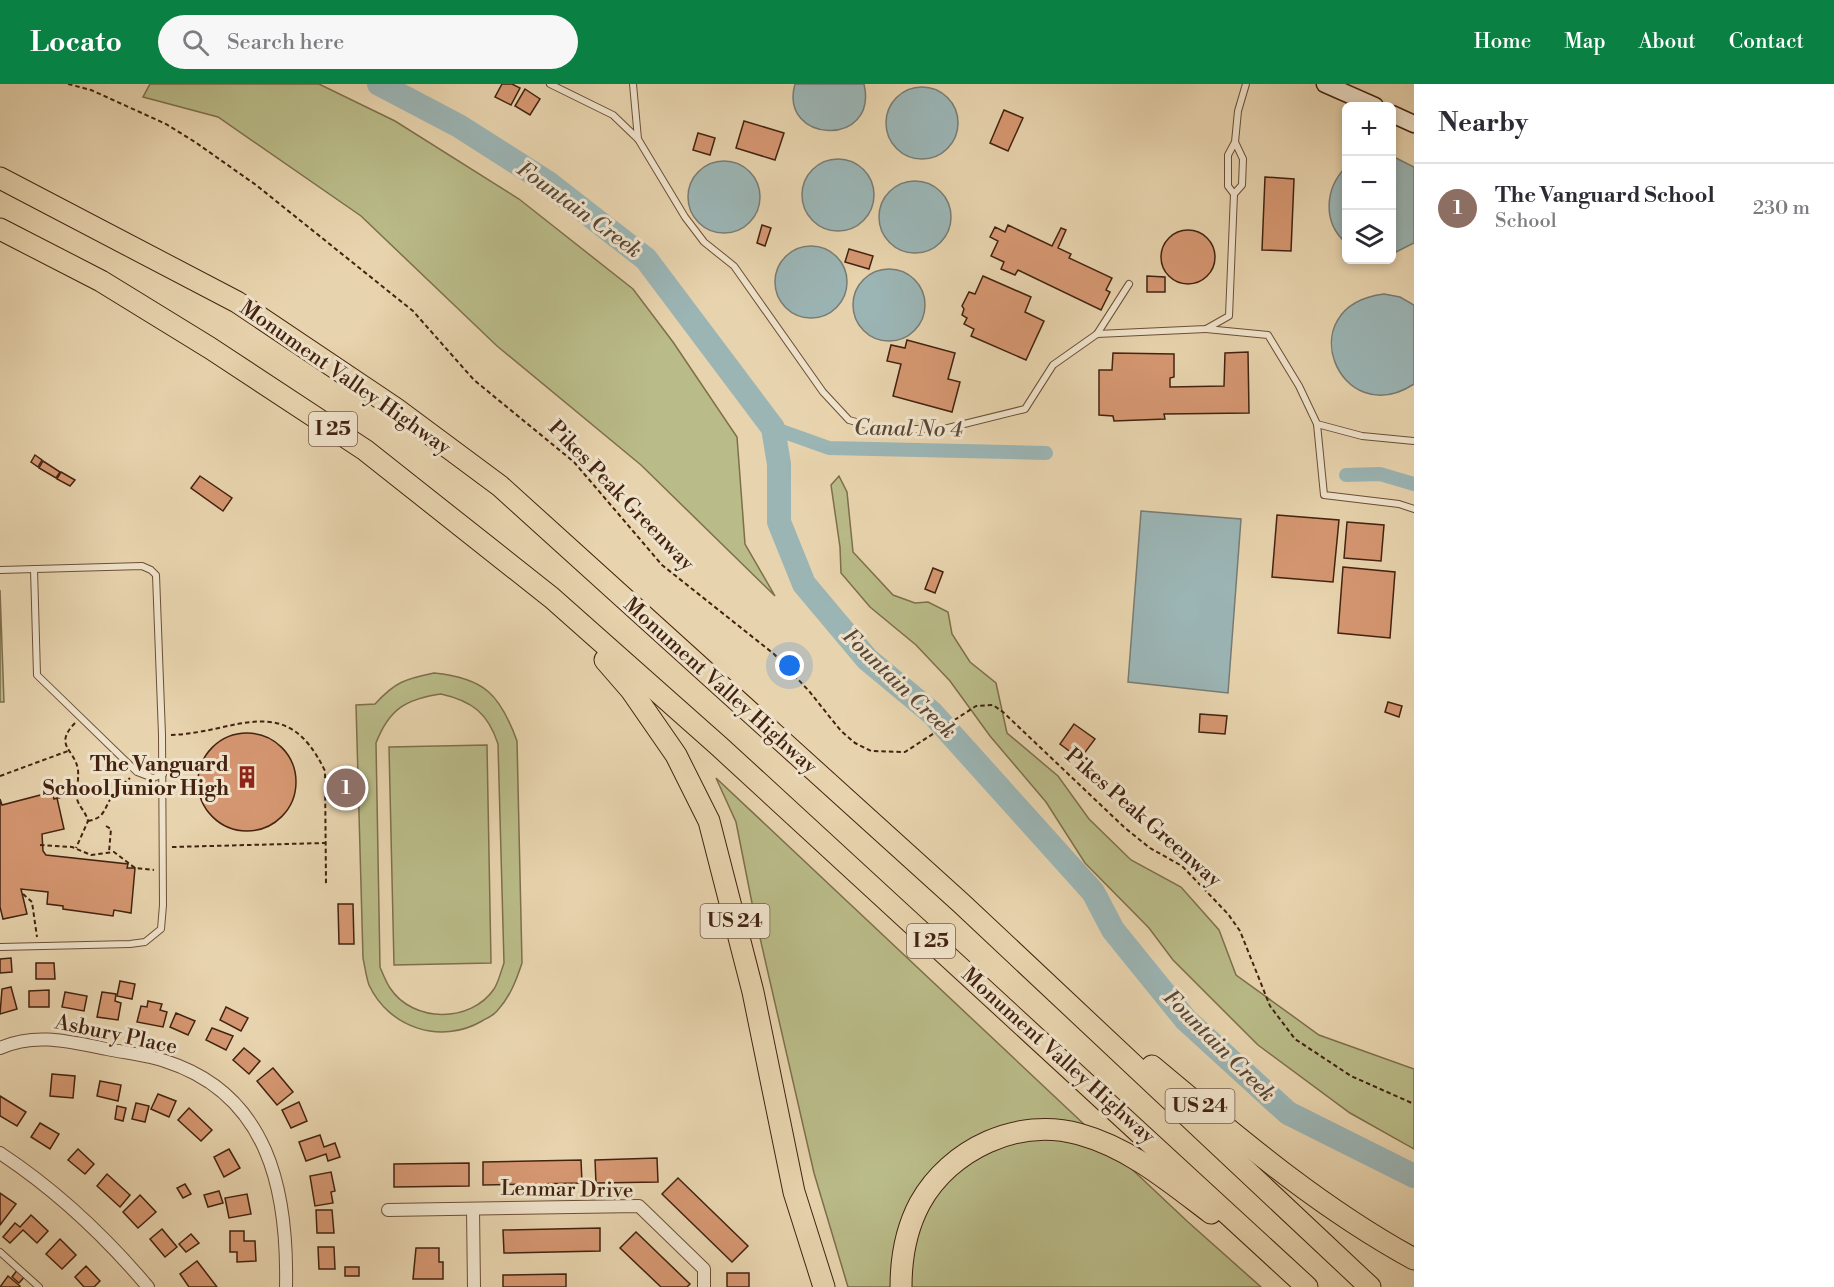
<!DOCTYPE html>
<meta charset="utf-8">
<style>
body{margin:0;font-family:"Libre Bodoni",serif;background:#f7f7f7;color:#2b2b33}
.controls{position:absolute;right:18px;top:18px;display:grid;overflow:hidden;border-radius:9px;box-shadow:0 3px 9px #0003}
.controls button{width:54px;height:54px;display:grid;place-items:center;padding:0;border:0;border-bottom:2px solid #e1e1e2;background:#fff;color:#2b2b33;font:30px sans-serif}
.you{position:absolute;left:790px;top:582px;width:21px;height:21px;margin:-15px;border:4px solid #fff;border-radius:50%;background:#1a73e8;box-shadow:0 0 0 9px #1a73e833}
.badge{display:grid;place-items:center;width:39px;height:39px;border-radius:50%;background:#0b8043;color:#fff;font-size:20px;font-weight:700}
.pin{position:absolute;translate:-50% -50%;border:3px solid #fff;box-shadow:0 2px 6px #0006}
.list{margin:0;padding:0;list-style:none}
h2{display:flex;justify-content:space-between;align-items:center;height:78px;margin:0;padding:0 24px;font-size:26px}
h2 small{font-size:20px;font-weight:400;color:#7c7c81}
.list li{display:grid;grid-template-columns:39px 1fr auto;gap:18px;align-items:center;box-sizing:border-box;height:90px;padding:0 24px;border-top:2px solid #e1e1e2}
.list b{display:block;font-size:22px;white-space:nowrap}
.list p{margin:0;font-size:20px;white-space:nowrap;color:#7c7c81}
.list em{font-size:20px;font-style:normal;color:#7c7c81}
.icon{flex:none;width:33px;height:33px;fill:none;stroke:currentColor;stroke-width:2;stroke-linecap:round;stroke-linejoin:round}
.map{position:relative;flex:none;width:1414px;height:1203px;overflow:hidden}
header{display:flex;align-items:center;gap:36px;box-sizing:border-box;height:84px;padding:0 30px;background:#0b8043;color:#fff}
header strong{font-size:28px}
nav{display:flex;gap:33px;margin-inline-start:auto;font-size:21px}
.search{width:420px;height:54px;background:#f7f7f7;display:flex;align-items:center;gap:15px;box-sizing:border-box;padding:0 21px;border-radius:33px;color:#7c7c81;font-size:22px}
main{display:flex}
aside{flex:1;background:#fff}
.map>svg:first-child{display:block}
</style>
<header>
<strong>Locato</strong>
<div class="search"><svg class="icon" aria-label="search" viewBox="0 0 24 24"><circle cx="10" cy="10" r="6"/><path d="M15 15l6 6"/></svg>Search here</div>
<nav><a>Home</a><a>Map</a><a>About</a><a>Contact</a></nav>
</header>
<main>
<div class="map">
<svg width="1414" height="1203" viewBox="0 0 1414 1203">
<rect width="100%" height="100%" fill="#e7d3ad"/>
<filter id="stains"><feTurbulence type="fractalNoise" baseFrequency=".00333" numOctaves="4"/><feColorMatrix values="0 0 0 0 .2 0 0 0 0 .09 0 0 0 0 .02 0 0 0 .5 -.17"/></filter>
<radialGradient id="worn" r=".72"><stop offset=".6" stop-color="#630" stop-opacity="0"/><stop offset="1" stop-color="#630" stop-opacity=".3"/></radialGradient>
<g fill="#b9bb88" stroke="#7e6f4c" stroke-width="1.5" fill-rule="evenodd">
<path d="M150 0H319L395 37 519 115 633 205 673 258 737 353 745 460 775 512 641 381 497 262 361 132 218 33 143 13Z"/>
<path d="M839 392 847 408 853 468 893 511 915 519 928 518 948 528 952 550 970 578 996 599 1007 649 1058 692 1089 735 1131 776 1181 803 1219 846 1236 891 1319 951 1414 985V1065L1350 1029 1258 961 1173 876 1149 844 1085 779 1046 718 990 652 950 597 916 561 870 523 841 489 840 463 831 401Z"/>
<path d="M0 506 4 618H0Z"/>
<path d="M434 589C484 594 500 610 517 657L522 879C516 897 510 913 497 927 493 932 487 934 482 937 441 961 389 944 369 901 366 893 365 883 363 874L356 621 375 620C395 598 405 595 434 589ZM441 610C472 617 488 629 498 660L504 879C501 887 499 897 494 905 471 939 413 939 390 904 386 898 383 890 380 883L376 659C389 625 406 615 441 610Z"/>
<path d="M487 661 491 879 394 881 389 663Z"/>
<path d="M716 694 1188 1138 1261 1203H848L814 1089 752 819 736 738Z"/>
</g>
<g fill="#9bb5b5" stroke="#787b73" stroke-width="1.5">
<path d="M795 0H864C879 64 778 60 795 0Z"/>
<circle cx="922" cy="39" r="36"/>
<path d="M1392 72 1414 83V159L1392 170Z"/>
<circle cx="838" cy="111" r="36"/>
<circle cx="724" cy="113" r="36"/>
<path d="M1346 83V159C1322 138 1325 104 1346 83Z"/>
<circle cx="915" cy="133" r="36"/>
<circle cx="811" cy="198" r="36"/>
<circle cx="889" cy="221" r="36"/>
<path d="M1384 210 1400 213 1414 221V300C1339 349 1288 222 1384 210Z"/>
<path d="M1141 427 1241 435 1228 609 1128 598Z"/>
</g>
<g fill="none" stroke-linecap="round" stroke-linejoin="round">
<g stroke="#9bb5b5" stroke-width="14">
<path d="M773 344 829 364 1046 369"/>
<path d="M1346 391 1380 390 1414 400"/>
</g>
<path stroke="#9bb5b5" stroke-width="24" d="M379 0 459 42 547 98 646 175 773 344 779 380V438L804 500 867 575 932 629 1093 808 1113 846 1186 936 1288 1029 1414 1092"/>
</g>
<g fill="#d59771" stroke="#432310" stroke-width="1.5">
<path d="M502 0H512L520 4 511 21 495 13Z"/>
<path d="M525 5 540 15 530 31 515 22Z"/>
<path d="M1004 26 1023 34 1008 67 990 59Z"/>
<path d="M744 37 784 49 775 76 736 64Z"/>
<path d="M698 49 715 54 710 71 693 66Z"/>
<path d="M1265 93 1294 95 1291 167 1262 166Z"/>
<path d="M762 141 771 144 765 162 757 159Z"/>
<path d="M1008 141 1052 162 1061 144 1066 146 1058 164 1071 170 1069 174 1112 194 1106 206 1110 208 1101 226 1018 186 1015 191 1001 185 1004 178 991 172 998 157 990 153 995 143 1005 148Z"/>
<circle cx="1188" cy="173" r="27"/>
<path d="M849 165 873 172 869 185 845 178Z"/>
<path d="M983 192 1031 213 1025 228 1044 237 1026 276 971 252 974 245 964 240 967 234 962 231 964 225 962 222 969 208 975 210Z"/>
<path d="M1147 192 1165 193V208H1147Z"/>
<path d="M907 256 955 269 948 295 960 298 952 328 893 312 901 280 887 277 891 261 905 264Z"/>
<path d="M1248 268 1249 329 1164 330 1165 335 1114 337 1113 332 1099 331V286H1112L1113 269 1174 270V293L1170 294V303L1224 302 1225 269Z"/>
<path d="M35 371 42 376 38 383 31 378Z"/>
<path d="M43 377 60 388 56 394 39 384Z"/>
<path d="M61 388 75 396 70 402 57 395Z"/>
<path d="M200 392 232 414 223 427 191 404Z"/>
<path d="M1277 431 1339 436 1333 498 1272 493Z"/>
<path d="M1347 438 1384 441 1381 477 1344 474Z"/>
<path d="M1343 483 1395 488 1390 554 1338 549Z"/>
<path d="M933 484 943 488 935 509 925 505Z"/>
<path d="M1388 618 1402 622 1399 633 1385 628Z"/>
<path d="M1200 630 1227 632 1225 650 1199 648Z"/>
<path d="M1074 640 1095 655 1080 675 1060 660Z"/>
<circle cx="247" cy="698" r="49"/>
<path d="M52 708 54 715 57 714 64 745 42 750 43 767 46 771 128 780 127 784H135L131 829 114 826 113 832 63 825V822L47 820 48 808 21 805 27 830 3 835 0 823V715L2 721Z"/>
<path d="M338 820H353L354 860H339Z"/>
<path d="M11 874 12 888 0 889V875Z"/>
<path d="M36 879H54L55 895H36Z"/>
<path d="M120 897 135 900 132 915 117 912Z"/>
<path d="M11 903 17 925 0 930 2 905Z"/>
<path d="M49 906V923H29V907Z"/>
<path d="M65 908 87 912 84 927 62 923Z"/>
<path d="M102 908 116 910 115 917 121 919 118 936 97 933Z"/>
<path d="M148 917 162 920 160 926 167 928 163 943 137 938 141 922 147 923Z"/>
<path d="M226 923 248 934 241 947 220 936Z"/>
<path d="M176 929 195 937 188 951 170 943Z"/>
<path d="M212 944 233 952 226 966 206 956Z"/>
<path d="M244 964 260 977 249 990 233 976Z"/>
<path d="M273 984 293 1008 277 1021 257 997Z"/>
<path d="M52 990 75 992 73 1014 50 1012Z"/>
<path d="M100 997 121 1001 118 1017 97 1012Z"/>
<path d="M158 1010 176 1017 169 1033 151 1025Z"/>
<path d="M0 1012 26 1028 17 1042 0 1032Z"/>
<path d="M299 1018 307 1037 291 1044 282 1026Z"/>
<path d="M136 1019 149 1022 145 1038 132 1035Z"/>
<path d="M117 1022 126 1024 123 1037 115 1035Z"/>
<path d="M189 1024 212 1046 201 1057 178 1036Z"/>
<path d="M40 1039 59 1050 50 1065 31 1053Z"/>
<path d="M320 1051 324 1063 335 1059 340 1073 328 1077 326 1070 306 1077 299 1058Z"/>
<path d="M78 1065 94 1080 85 1090 68 1076Z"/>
<path d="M229 1065 240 1084 224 1093 214 1073Z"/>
<path d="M657 1074 658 1098 596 1099 595 1076Z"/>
<path d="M581 1076 582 1099 483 1101V1078Z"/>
<path d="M469 1079V1102L394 1103V1080Z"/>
<path d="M331 1088 335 1107 331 1108 333 1119 315 1122 310 1092Z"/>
<path d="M107 1090 130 1111 120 1123 97 1102Z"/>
<path d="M678 1094 748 1162 732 1178 662 1110Z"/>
<path d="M185 1100 191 1110 183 1114 177 1104Z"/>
<path d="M219 1107 223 1119 208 1123 204 1111Z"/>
<path d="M0 1109 16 1120 0 1141Z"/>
<path d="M247 1110 251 1130 229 1134 225 1114Z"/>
<path d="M140 1111 156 1128 138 1144 123 1128Z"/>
<path d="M316 1126H332L334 1149H317Z"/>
<path d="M31 1131 48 1147 37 1159 23 1146 10 1159 3 1153 15 1139 20 1143Z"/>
<path d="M600 1144V1167L504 1169 503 1146Z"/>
<path d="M162 1145 177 1163 165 1173 150 1155Z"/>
<path d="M230 1147H244V1157H255L256 1177 237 1178V1168H230Z"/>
<path d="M636 1148 690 1200 687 1203H661L620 1164Z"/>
<path d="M191 1150 199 1159 186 1168 179 1160Z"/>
<path d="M60 1155 76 1171 62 1185 46 1170Z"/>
<path d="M318 1163H334L335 1185H319Z"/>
<path d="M416 1164H439V1178H443V1195H413Z"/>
<path d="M197 1177 217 1203H189L180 1190Z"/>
<path d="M86 1182 100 1197 94 1203H84L75 1193Z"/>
<rect x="345" y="1183" width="14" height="9"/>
<path d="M18 1185 26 1191 19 1199 12 1193Z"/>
<rect x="727" y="1189" width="22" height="14"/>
<path d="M566 1190V1203H503V1191Z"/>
<path d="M8 1192 20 1202V1203H0Z"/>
</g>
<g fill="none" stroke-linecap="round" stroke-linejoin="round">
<g stroke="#6c4f37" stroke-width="8">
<g id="lane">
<path d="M550 0 613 31 638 55 685 133 704 158 734 182 823 308 849 336 885 346 948 344 1025 325 1053 281 1097 250 1206 245 1229 232 1234 110"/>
<path d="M633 0 638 55"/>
<path d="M1235 58 1243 75 1242 101 1234 110 1228 102V71L1235 58 1238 27 1246 0"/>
<path d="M1206 245 1268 251 1299 302 1317 340 1324 411 1399 420 1414 425"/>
<path d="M1097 250 1129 200"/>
<path d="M1317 340 1362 352 1414 357"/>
<path d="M34 485 37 591 137 688 153 694 163 690"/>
<path d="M0 486 142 482 151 486 156 491 162 651 163 821 161 845 145 858 130 860 0 863"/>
<path d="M0 1168 39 1203"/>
</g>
</g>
<g stroke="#6c4f37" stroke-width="14">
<g id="street">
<path d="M0 964C36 948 71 958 107 965 127 969 147 971 165 977 269 1010 288 1107 286 1203"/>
<path d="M0 1069C56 1106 105 1152 148 1203"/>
<path d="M473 1125 474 1203"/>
<path d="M388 1126 639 1122 704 1185V1203"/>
</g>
</g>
<g stroke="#432310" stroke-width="19">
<g id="secondary">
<path d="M1325 0 1375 22"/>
<path d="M1392 30 1414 40"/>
</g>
</g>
<g stroke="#432310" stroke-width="23">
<g id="highway">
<path d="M0 94 237 218 395 324 500 402 961 819 1370 1203"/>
<path d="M0 145 101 197 210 264 365 366 552 514 720 663 1307 1203"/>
<path d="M605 576 631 606 676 671 709 737 753 908 794 1108 824 1203"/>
<path d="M1152 982C1236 1052 1317 1122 1414 1175"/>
<path d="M901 1203C901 1175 906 1145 920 1119 950 1065 1018 1033 1079 1050 1130 1064 1170 1098 1211 1129"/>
</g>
</g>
<g stroke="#432310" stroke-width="2" stroke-dasharray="4.5 3" stroke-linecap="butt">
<path d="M68 0 91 6 166 40 195 58 256 101 413 227 474 296 574 378 662 481 774 570 809 607 841 647 855 659 871 667 905 668 976 622 993 621 1003 628 1125 744 1150 764 1182 782 1228 830 1240 847 1270 922 1295 955 1351 992 1414 1020"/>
<path d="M75 639C53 662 75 665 78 686 79 696 76 706 77 715 79 723 86 728 88 737L76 764"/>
<path d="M171 651C237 649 286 605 325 687L326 800"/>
<path d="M0 692 68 667"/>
<path d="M135 699 143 704"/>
<path d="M57 714 77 710"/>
<path d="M88 737C106 734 104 723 113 711 118 705 124 699 130 694"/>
<path d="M106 742 111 745 109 768"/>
<path d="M40 761 72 763 91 771 114 768 135 784 154 786"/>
<path d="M172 763 325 759"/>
<path d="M23 810 32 818 37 853"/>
</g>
<use href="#lane" stroke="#efe2ca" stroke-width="6"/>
<use href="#street" stroke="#efe2ca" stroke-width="12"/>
<use href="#secondary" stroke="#efe2ca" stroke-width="16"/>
<use href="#highway" stroke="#e7d3ad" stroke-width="21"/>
</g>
<defs>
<g id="building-bare" transform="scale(1.8)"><path d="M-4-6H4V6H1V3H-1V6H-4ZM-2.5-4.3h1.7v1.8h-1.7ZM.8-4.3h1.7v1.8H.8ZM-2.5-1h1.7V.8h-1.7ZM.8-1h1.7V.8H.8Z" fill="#8f2418" stroke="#efe2ca" stroke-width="2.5" paint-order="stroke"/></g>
</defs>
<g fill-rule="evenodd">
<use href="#building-bare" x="247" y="693"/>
</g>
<g text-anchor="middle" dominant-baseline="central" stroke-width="6" stroke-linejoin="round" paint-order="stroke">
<g fill="#efe2ca" stroke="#775c48" stroke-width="1.5">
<rect x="309" y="328" width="48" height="34" rx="4.5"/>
<rect x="700.5" y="820" width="69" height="34" rx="4.5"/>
<rect x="907" y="840" width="48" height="34" rx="4.5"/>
<rect x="1165.5" y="1005" width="69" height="34" rx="4.5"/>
</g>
<g font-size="20" font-weight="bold" fill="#432310">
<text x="333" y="345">I 25</text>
<text x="735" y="837">US 24</text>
<text x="931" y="857">I 25</text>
<text x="1200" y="1022">US 24</text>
</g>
<g font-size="21" fill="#432310" stroke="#efe2ca">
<text transform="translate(345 294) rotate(35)">Monument Valley Highway</text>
<text transform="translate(621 412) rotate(46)">Pikes Peak Greenway</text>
<text transform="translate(720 602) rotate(42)">Monument Valley Highway</text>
<text transform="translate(1143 734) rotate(41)">Pikes Peak Greenway</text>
<text transform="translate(116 951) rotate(12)">Asbury Place</text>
<text transform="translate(1058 972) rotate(42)">Monument Valley Highway</text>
<text transform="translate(567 1106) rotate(1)">Lenmar Drive</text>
</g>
<g font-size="21" font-weight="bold" fill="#432310" stroke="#efe2ca" text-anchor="end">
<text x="229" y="681">The Vanguard<tspan x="229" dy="24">School Junior High</tspan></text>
</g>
<g font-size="22" font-style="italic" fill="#594839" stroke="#efe2ca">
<text transform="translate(579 126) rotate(36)">Fountain Creek</text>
<text transform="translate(908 345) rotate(1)">Canal No 4</text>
<text transform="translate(899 600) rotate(44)">Fountain Creek</text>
<text transform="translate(1219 962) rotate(45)">Fountain Creek</text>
</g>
</g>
<rect width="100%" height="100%" filter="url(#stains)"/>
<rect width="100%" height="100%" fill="url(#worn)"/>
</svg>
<div class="controls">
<button>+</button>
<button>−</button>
<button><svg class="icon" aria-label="layers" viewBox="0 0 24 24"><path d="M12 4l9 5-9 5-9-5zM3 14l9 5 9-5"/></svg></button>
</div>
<div class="you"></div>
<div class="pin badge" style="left:346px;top:704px;background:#8d6e63">1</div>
</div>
<aside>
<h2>Nearby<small></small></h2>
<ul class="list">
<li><span class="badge" style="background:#8d6e63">1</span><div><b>The Vanguard School</b><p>School</p></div><em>230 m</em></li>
</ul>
</aside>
</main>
